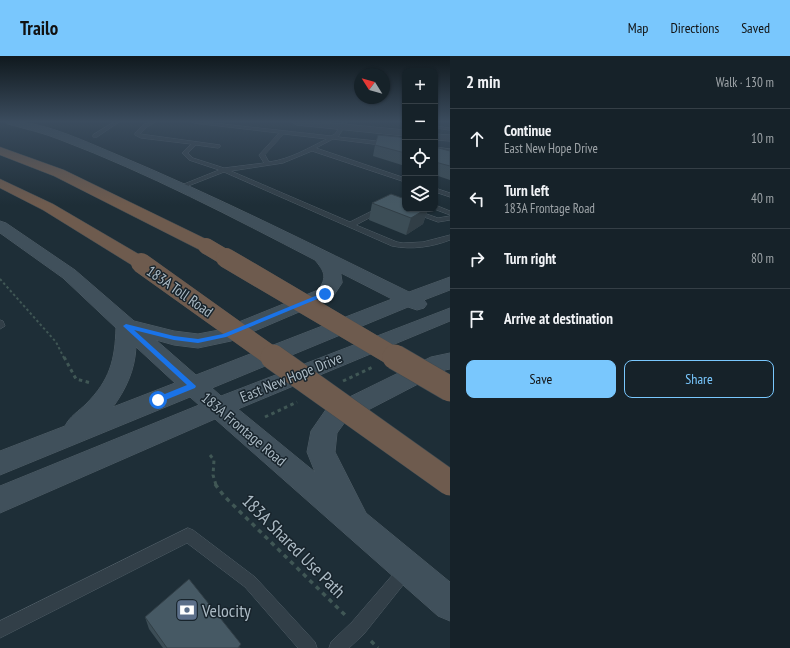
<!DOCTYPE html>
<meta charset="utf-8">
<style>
body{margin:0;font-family:"PT Sans Narrow",sans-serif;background:#1f2a31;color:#f1f3f6}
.controls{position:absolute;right:12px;top:12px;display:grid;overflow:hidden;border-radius:8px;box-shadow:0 1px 3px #0004}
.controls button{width:36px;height:36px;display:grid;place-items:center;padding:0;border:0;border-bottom:1px solid #353f46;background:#162229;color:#f1f3f6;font:20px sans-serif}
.compass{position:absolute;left:354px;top:12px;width:36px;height:36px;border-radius:50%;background:#162229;box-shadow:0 1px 3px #0004;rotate:307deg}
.stop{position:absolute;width:12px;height:12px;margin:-9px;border:3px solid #1a73e8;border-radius:50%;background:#fff}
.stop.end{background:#1a73e8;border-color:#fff;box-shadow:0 1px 4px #0008}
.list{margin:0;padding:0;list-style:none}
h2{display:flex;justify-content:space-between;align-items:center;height:52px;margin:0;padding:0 16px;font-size:17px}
h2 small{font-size:13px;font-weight:400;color:#9ea4a8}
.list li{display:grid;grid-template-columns:26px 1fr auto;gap:12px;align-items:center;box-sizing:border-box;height:60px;padding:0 16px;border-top:1px solid #353f46}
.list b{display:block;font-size:15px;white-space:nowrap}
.list p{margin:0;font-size:13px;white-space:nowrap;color:#9ea4a8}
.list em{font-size:13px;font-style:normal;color:#9ea4a8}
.actions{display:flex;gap:8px;padding:12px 16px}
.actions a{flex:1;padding:9px 0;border:1px solid #79c7fd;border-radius:8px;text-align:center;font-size:14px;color:#79c7fd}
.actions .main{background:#79c7fd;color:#111}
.icon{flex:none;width:22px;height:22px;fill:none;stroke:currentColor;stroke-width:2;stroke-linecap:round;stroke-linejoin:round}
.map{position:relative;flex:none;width:450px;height:592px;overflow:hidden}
header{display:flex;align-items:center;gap:24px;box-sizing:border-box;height:56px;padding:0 20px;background:#79c7fd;color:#111}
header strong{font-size:19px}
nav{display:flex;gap:22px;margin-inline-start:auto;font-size:14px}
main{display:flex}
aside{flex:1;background:#162229}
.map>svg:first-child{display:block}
</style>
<header>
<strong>Trailo</strong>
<nav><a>Map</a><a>Directions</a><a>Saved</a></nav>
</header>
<main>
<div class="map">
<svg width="450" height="592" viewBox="0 0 450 592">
<rect width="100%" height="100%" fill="#1e2e37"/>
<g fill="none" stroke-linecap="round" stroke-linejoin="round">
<g stroke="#4f5d66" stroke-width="1">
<g id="lane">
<path d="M114 66H119L97 81H93V79Z"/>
<path d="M150 66H155L147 71 140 78 220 89V91L218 92 196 89 188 97 193 102 224 112 264 107 259 99 279 77 194 67 192 66H204L331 80 335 78 343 66H347L338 81 405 88V92L333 83 316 92 405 122V126L312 95 283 107 231 115 350 166 396 143 405 142V146H399L356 169 397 186 403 187 423 186 450 179V184C432 191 412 194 392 190L224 116 183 132H179V130L219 114 189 104 182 97 191 88 141 82 135 79V77L143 69ZM284 78 327 83C308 92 291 103 269 106L265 99Z"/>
<path d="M435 70 450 72V74L435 72Z"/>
<path d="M435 91 450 93V97L435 95Z"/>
<path d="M435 132 450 137V141L435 136Z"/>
<path d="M435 149 450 155V159L434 153Z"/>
<path d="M415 154 438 162 450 160V164L438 166 413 157V155Z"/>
<path d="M0 264 3 265 5 270 0 273Z"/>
<path d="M188 472 193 474 255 521 315 586 317 592H298L245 531 187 487 0 582V565Z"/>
<path d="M406 507 411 509 413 514 411 519 364 578 349 592H329L331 586 352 566 401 509Z"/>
</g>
</g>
<g stroke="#4f5d66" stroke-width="1">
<g id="street">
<path d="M292 66H321L405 74V80L297 69Z"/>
<path d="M435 78 450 79V85L435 84Z"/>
</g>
</g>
<g stroke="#4f5d66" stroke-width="1">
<path id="secondary" d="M7 66C38 63 84 85 113 97 214 139 311 188 409 236L450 221V234L424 244 427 248 424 252 417 254 408 251 212 332 221 340 450 252V265L238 353 315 416 307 396 311 375 327 352 431 301 450 297V313L445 314 345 366 337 377 335 396 366 457 450 526V565L438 560 215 363 0 457V430L199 349 190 341 0 419V395L65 370C70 360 79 355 86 348 110 324 115 304 116 272L63 222 0 177V165L6 167 75 214 134 265 174 275 198 278 219 274 318 234C328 221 324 215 315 204 232 161 148 117 61 84 44 77 26 73 8 68ZM341 217 392 243 196 319 156 284 174 289 198 292 231 285 332 242 342 227ZM136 291 175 327 113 351C126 333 135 314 136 291Z"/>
</g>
<g stroke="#3d4a52" stroke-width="1">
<g id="highway">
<path d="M0 91 64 114 212 186 214 190 212 194 206 195 200 194 54 120 0 99Z"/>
<path d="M0 123 53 148 147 203 150 207 147 211 141 212 135 211 43 154 0 132Z"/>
</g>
</g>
<path stroke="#405755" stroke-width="2" stroke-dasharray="2.5 2.5" stroke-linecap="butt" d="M0 223 56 286 64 302"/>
<g stroke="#405755" stroke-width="3" stroke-dasharray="3.5 3.5" stroke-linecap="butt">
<path d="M64 301 76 323 91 327"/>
<path d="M343 325 373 311"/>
<path d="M265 361 297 346"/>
<path d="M210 399 214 404 213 419 216 429"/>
</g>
<g stroke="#405755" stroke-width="3.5" stroke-dasharray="4.5 4.5" stroke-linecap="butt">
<path d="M215 428 224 440 346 560"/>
<path d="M371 585 378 592"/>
</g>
<use href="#lane" fill="#323f48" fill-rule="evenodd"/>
<use href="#street" fill="#323f48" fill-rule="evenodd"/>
<use href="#secondary" fill="#40505b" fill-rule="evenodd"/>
<use href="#highway" fill="#6e5b4e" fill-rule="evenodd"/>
<g stroke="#3d4a52" stroke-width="16" stroke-linecap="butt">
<path id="highway-bridge-far2" d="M206 190 228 203"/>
</g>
<g stroke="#3d4a52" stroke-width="20" stroke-linecap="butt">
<g id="highway-bridge-far1">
<path d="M226 202 396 302"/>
<path d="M141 207 274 302"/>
</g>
</g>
<g stroke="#3d4a52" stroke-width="26" stroke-linecap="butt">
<g id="highway-bridge">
<path d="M273 301 450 427"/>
<path d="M395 301 450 333"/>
</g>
</g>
<use href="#highway-bridge-far2" stroke="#6e5b4e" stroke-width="16"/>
<use href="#highway-bridge-far1" stroke="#6e5b4e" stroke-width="20"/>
<use href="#highway-bridge" stroke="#6e5b4e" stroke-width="25"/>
</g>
<g fill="#3c4d56">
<path d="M405 83V110L373 100 375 89Z"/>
<path d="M435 91 450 95V124L435 119Z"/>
<path d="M372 147 405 153H428L423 168 406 179 369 164Z"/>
<path d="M145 561 241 592H163L149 573Z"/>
</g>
<path fill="#313e46" d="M426 153H428L423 168 406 179 411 162Z"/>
<g fill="#465964" stroke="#313e46">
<path d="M378 79 399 81 405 83V97L375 89Z"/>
<path d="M435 91 450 95V110L435 106Z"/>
<path d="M391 138 405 143V153H426L411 162 372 147Z"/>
<path d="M189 523 241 588 238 592H167L145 561Z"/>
</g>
<linearGradient id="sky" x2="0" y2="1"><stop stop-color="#10191e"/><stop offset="0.44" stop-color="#3b4c5e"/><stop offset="1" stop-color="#3b4c5e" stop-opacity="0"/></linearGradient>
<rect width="450" height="149" fill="url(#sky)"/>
<path fill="#1a73e8" d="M325 236 327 237V239L226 281 198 287 174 284 134 274 196 330 195 332 158 347 154 344 155 342 187 329 123 270 126 268 174 280 198 283 223 278Z"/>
<defs>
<g id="bank-square" transform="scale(1.15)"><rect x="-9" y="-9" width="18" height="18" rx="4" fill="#5c6f8a" stroke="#18242c"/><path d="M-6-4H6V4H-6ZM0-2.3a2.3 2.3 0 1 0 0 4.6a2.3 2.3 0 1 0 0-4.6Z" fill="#fff"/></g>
</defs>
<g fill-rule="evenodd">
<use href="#bank-square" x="187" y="554"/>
</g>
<g text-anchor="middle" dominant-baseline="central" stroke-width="3" stroke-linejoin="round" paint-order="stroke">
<g font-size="15" fill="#acbbc5" stroke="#18242c">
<text transform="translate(180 235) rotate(35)">183A Toll Road</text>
<text transform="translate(291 321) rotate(-22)">East New Hope Drive</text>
<text transform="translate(244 373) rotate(40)">183A Frontage Road</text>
</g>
<g font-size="18" fill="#acbbc5" stroke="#18242c">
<text transform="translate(294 490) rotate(45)">183A Shared Use Path</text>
</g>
<g font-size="18" fill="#acbbc5" stroke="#18242c" text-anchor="start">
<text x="202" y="554">Velocity</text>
</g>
</g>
</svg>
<div class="controls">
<button>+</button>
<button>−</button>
<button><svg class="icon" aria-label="locate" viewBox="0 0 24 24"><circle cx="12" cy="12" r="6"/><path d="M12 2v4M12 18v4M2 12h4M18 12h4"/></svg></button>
<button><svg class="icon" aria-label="layers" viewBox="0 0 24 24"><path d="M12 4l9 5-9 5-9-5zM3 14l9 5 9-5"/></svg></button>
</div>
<svg class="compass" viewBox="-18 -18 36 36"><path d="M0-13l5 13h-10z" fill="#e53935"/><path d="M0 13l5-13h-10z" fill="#9ea4a8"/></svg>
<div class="stop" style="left:158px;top:344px"></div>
<div class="stop end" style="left:325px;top:238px"></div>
</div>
<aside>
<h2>2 min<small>Walk · 130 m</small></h2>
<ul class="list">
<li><svg class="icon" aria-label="ahead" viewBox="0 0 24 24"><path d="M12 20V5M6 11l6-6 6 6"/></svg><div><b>Continue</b><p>East New Hope Drive</p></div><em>10 m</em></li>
<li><svg class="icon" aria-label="left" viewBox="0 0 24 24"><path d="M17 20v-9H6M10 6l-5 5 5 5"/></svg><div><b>Turn left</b><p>183A Frontage Road</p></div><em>40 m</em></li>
<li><svg class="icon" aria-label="right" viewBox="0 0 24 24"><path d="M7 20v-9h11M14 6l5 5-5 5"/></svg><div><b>Turn right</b></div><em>80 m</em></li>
<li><svg class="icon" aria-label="arrive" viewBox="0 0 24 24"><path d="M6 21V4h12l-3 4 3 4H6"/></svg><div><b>Arrive at destination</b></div></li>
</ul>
<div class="actions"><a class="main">Save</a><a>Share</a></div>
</aside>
</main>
